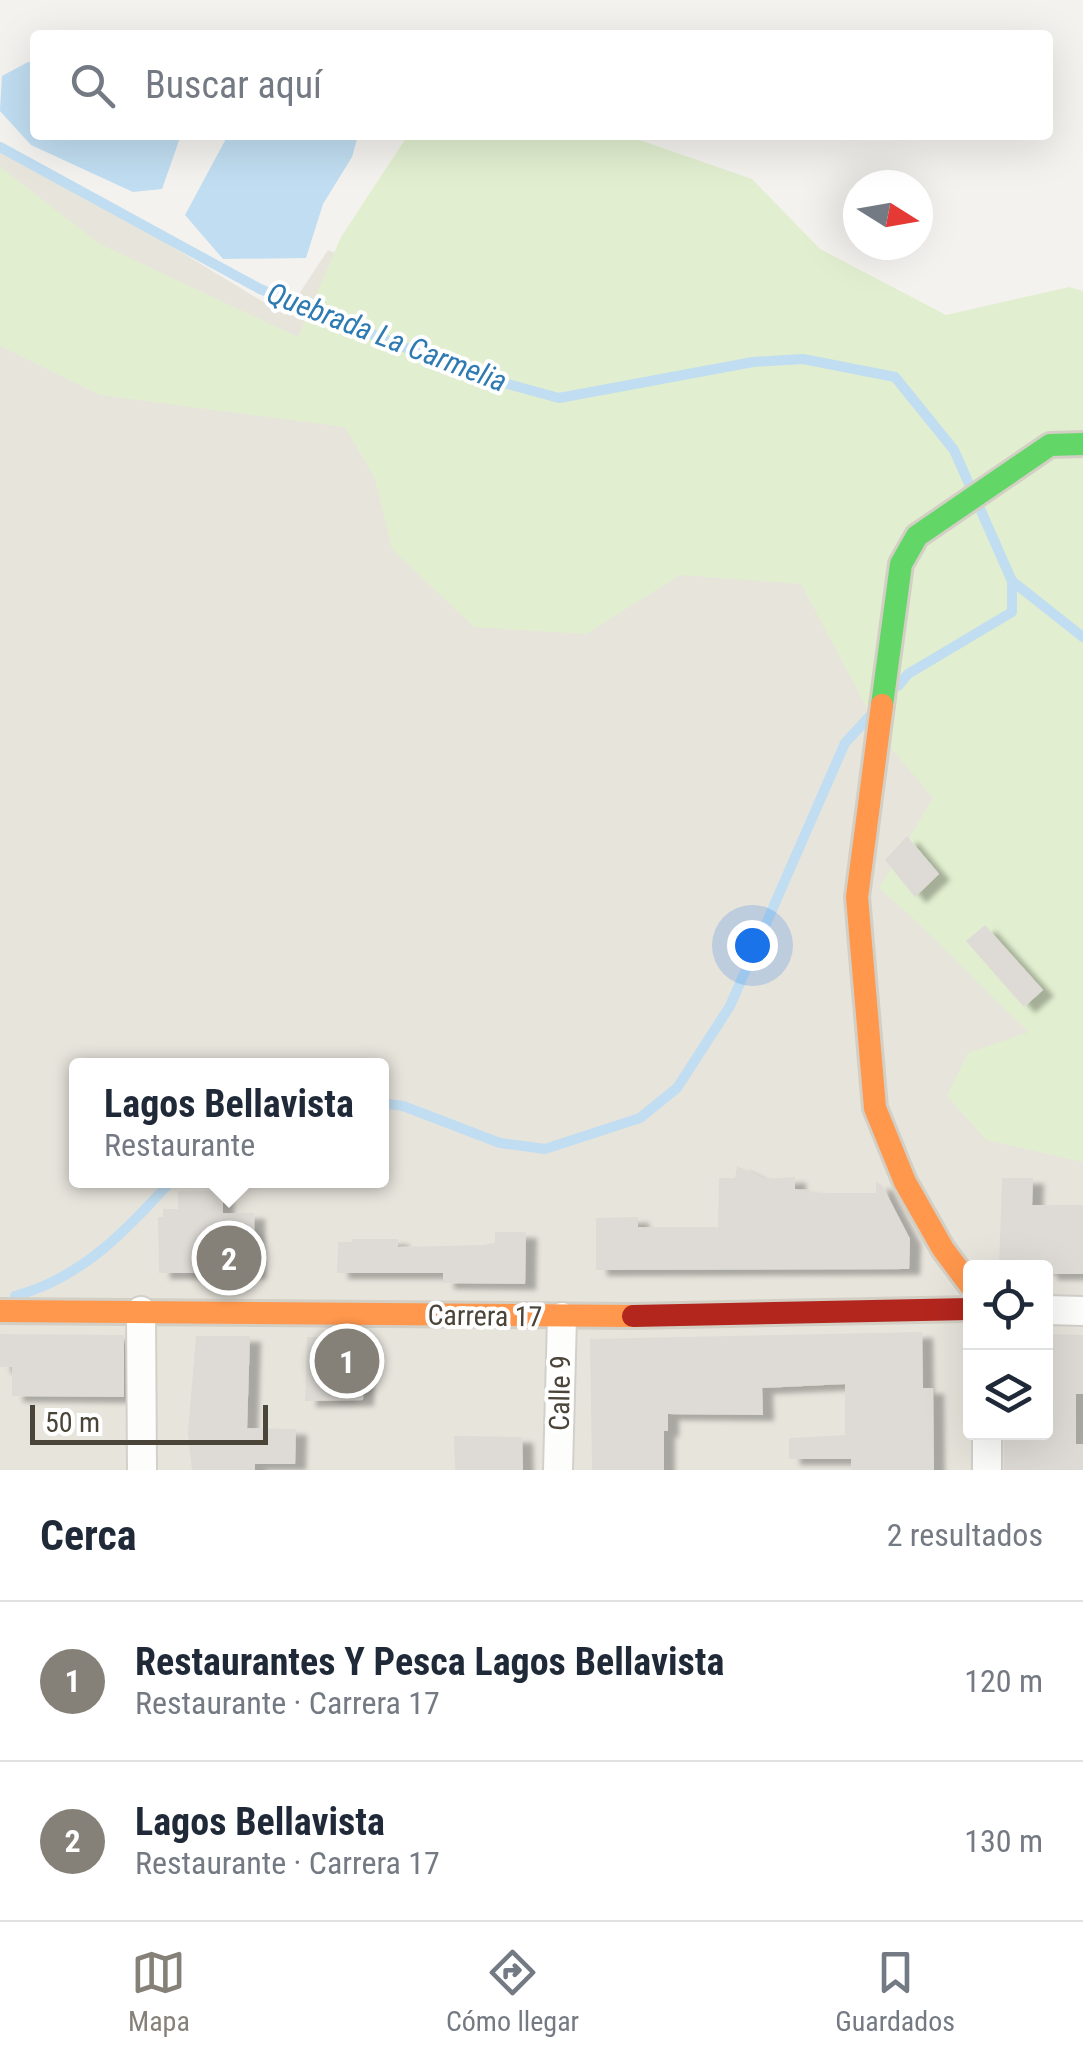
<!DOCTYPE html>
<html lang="es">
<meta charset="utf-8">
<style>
body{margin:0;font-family:"Roboto Condensed",sans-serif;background:#f6f6f7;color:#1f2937}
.controls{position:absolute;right:30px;bottom:30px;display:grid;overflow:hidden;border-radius:10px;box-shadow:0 10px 40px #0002}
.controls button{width:90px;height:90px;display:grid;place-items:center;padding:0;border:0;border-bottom:2px solid #e0e1e3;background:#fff;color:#1f2937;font:50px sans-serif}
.compass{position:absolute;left:843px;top:170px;width:90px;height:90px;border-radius:50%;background:#fff;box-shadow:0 10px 40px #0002;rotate:101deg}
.scale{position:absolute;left:30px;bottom:25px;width:238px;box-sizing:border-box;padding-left:10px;border:5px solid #4b4439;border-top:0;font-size:28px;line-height:35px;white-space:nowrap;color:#4b4439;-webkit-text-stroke:8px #fff;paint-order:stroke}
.you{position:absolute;left:752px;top:945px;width:35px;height:35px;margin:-25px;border:8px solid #fff;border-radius:50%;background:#1a73e8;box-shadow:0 0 0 15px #1a73e833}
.badge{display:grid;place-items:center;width:65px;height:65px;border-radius:50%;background:#868178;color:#fff;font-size:32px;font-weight:700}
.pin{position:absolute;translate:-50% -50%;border:5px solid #fff;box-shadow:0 2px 10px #0006}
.popup{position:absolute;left:69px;top:1058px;width:320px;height:130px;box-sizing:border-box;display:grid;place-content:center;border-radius:10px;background:#fff;filter:drop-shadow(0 2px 8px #0005);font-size:32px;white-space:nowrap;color:#747a83}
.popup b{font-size:38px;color:#1f2937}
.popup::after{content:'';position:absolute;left:50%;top:100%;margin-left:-20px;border:20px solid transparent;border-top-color:#fff}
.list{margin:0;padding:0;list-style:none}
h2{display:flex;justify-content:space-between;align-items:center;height:130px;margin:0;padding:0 40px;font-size:42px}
h2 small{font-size:32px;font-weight:400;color:#747a83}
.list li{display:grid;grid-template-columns:65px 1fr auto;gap:30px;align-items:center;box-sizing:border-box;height:160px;padding:0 40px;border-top:2px solid #e0e1e3}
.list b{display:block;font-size:38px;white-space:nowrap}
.list p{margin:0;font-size:32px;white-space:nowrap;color:#747a83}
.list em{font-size:32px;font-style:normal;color:#747a83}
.icon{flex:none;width:55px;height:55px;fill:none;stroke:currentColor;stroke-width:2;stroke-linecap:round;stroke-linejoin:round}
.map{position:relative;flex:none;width:1083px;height:1470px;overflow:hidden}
.search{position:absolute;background:#fff;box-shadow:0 10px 40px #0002;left:30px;right:30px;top:30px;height:110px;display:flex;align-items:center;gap:25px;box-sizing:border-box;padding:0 35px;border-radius:10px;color:#747a83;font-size:38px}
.sheet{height:450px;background:#fff}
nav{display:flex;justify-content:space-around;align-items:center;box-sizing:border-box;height:140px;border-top:2px solid #e0e1e3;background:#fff;font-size:28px;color:#747a83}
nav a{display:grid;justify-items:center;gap:5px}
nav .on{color:#868178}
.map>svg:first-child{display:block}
</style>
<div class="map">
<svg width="1083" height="1470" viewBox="0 0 1083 1470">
<defs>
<filter id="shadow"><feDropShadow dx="11" dy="6" stdDeviation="2.5" flood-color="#0004"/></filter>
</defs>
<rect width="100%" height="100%" fill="#f4f2ee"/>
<path fill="#e7e4dc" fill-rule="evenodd" d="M0 142 285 315 328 250 372 268 1083 483V1470H0ZM76 1066H382V1180H76ZM970 1268H1046V1432H970Z"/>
<path fill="#e1eecf" d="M408 135H625L752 179 820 249 946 315 1069 287 1083 291V1162L986 1140 947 1096 968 1053 1029 1032C978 985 932 933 879 888L933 798 883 738 801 584 680 575 586 634 474 627 392 549 375 479 345 427 100 395 0 346V167L100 244 298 337 341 237Z"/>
<g fill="#c0ddf1">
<path d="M28 62 35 63V135H181L162 189 133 192 31 145 0 111 2 76Z"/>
<path d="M228 135H342L357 139 352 157 323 204 306 258 223 259 185 215Z"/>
</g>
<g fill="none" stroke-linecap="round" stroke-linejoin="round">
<g stroke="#c0ddf1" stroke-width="10">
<path d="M0 147 260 289 471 374 559 398 753 362 803 359 895 377 954 450 1012 581 1083 637"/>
<path d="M898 686 908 674 1012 612V581"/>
<path d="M382 1103 403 1106 500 1143 545 1149 640 1118 677 1088 730 1006 845 743 869 717"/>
<path d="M15 1296C82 1278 127 1230 172 1180"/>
</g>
</g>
<g fill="#dedbd6" filter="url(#shadow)">
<path d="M907 836 939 874 915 897 885 860Z"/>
<path d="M985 925 1043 990 1024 1007 966 941Z"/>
<path d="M737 1166 765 1179 795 1177V1189L810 1190V1193H876V1182L882 1185 910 1239 909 1269 596 1270V1218L638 1217V1227H718L719 1178H735Z"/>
<path d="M1002 1178H1033L1032 1205H1083V1274H1046V1268H999Z"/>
<path d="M178 1191H223V1213H254L255 1273H159L158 1217H163V1209H178Z"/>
<path d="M495 1232H526L525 1284 443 1283V1273H337L338 1242H352L351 1239H398V1247L483 1245 495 1243Z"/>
<path d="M922 1332 923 1388H933L934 1470H851V1459H789V1438L845 1435V1384L762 1388 763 1415 668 1414V1431H664V1470H592L590 1339Z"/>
<path d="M0 1334 124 1335V1397L12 1396V1367H0Z"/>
<path d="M1046 1334 1083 1335V1394H1076V1444H1083V1470H1004V1432H1046Z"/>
<path d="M196 1336H250L247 1428 296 1429 295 1464H255V1470H192L188 1433Z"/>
<path d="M307 1337H364L363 1400 305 1401Z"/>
<path d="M454 1436 522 1437 523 1470H455Z"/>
</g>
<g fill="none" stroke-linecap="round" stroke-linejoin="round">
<g stroke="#d2d0cb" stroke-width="32">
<g id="street">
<path d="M1046 1310 1083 1311"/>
<path d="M141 1311 142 1470"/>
<path d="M558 1470 562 1317"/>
<path d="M987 1470V1432"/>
</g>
</g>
<g stroke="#d3cfc5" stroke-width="28">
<path id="fast" d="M882 705 901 564 917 536 1050 445 1083 444"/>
</g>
<g stroke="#d3cfc5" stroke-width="28">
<g id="slow">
<path d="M882 705 857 897 875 1108 905 1182 943 1249 970 1285"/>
<path d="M0 1311 633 1316"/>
</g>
</g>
<g stroke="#d3cfc5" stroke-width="28">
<path id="jam" d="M633 1316 970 1309"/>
</g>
<use href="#street" stroke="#fdfdfc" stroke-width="28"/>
<use href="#fast" stroke="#63d668" stroke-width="22"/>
<use href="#slow" stroke="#ff974d" stroke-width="22"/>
<use href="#jam" stroke="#b3261e" stroke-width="22"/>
</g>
<g text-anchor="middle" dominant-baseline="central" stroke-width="8" stroke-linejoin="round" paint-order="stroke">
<g font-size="28" fill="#4b4439" stroke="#fff">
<text transform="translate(485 1316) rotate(1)">Carrera 17</text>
<text transform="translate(560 1393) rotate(-89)">Calle 9</text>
</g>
<g font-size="30" font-style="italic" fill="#2e7ab2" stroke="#fff">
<text transform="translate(387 337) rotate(21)">Quebrada La Carmelia</text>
</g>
</g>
</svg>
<div class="controls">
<button><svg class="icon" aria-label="locate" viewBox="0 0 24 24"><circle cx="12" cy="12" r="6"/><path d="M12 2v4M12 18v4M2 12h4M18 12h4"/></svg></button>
<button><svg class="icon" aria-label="layers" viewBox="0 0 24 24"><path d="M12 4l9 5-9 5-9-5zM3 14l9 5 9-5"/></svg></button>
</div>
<svg class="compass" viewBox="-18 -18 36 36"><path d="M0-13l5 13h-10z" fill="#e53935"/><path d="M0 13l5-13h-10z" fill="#747a83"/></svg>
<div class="scale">50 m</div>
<div class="you"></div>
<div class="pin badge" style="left:347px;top:1361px">1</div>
<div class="pin badge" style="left:229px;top:1258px">2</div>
<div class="popup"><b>Lagos Bellavista</b>Restaurante</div>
<div class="search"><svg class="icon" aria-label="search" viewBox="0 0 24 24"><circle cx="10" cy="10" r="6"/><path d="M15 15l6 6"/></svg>Buscar aquí</div>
</div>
<section class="sheet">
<h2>Cerca<small>2 resultados</small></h2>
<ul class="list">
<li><span class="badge">1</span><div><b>Restaurantes Y Pesca Lagos Bellavista</b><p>Restaurante · Carrera 17</p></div><em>120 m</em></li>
<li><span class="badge">2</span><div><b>Lagos Bellavista</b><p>Restaurante · Carrera 17</p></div><em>130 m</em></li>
</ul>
</section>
<nav>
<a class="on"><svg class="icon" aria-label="map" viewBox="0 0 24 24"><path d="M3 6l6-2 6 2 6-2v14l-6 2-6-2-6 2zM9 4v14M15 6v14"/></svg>Mapa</a>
<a><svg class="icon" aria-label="directions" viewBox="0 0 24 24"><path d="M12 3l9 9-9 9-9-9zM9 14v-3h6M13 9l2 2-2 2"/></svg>Cómo llegar</a>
<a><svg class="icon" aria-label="saved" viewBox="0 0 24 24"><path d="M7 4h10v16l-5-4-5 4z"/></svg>Guardados</a>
</nav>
